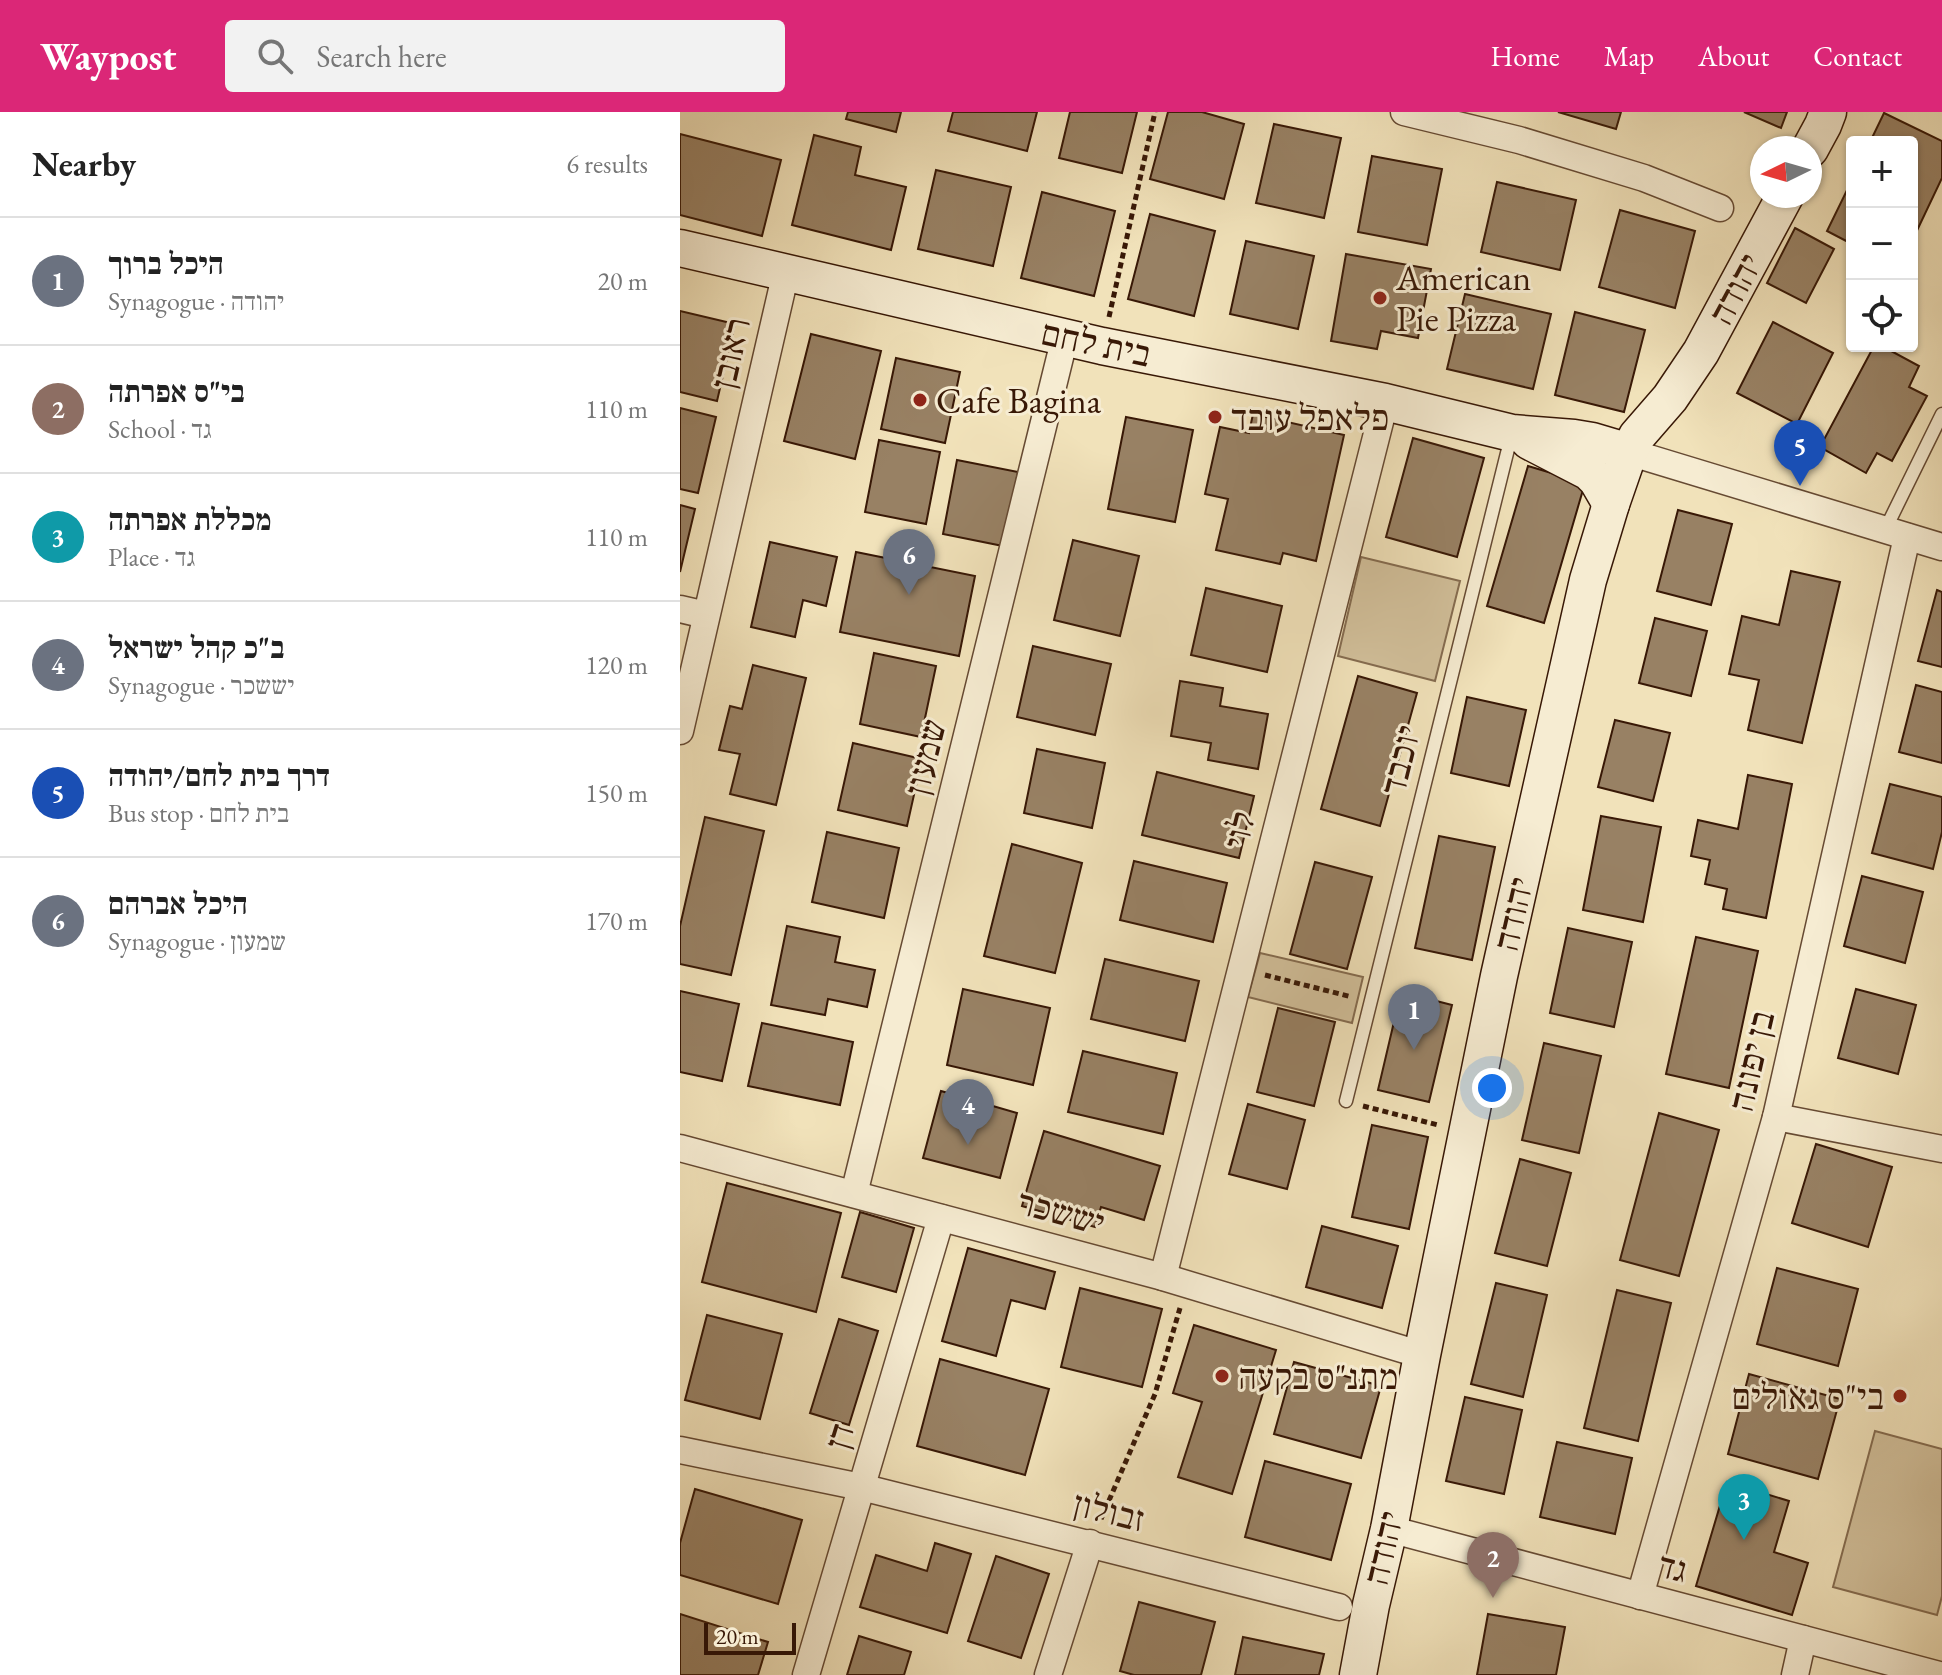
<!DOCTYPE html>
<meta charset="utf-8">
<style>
body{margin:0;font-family:"EB Garamond","Frank Ruhl Libre",serif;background:#f2f2f2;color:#222}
.controls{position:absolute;right:24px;top:24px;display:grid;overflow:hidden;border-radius:8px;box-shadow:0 2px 6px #0004}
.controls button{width:72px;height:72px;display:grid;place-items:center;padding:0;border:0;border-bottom:2px solid #e0e0e0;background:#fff;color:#222;font:40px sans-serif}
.compass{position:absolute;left:1070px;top:24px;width:72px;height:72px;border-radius:50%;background:#fff;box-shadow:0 2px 6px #0004;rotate:265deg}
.scale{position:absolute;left:24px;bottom:20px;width:92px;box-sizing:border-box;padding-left:8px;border:4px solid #381806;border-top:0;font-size:22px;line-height:28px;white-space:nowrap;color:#381806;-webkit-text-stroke:6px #f6ecd2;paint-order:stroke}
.you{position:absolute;left:812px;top:976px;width:28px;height:28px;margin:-20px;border:6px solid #fff;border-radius:50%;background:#1a73e8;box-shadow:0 0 0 12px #1a73e833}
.badge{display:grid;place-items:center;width:52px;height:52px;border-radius:50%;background:#db2777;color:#fff;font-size:26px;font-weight:700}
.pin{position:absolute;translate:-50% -66px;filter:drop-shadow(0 2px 4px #0008)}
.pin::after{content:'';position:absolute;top:42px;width:28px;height:24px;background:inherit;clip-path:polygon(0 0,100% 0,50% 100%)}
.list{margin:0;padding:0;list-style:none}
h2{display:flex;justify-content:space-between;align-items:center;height:104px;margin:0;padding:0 32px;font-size:34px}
h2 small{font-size:26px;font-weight:400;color:#767676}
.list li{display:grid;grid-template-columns:52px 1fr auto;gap:24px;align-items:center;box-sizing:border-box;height:128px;padding:0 32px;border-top:2px solid #e0e0e0}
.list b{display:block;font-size:30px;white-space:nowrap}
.list p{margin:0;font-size:26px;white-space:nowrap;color:#767676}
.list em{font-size:26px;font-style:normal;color:#767676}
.icon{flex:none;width:44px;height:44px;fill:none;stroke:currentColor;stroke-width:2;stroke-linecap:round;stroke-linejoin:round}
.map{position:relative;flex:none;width:1262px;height:1563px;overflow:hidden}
header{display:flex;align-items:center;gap:48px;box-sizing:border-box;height:112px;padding:0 40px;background:#db2777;color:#fff}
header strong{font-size:38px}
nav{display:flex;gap:44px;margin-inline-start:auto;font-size:28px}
.search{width:560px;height:72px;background:#f2f2f2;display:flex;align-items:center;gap:20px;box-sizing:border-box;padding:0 28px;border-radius:8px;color:#767676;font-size:30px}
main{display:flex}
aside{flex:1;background:#fff}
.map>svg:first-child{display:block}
</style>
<header>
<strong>Waypost</strong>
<div class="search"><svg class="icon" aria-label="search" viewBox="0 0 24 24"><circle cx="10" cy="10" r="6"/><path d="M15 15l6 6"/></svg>Search here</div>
<nav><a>Home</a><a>Map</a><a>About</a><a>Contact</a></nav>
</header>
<main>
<aside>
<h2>Nearby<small>6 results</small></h2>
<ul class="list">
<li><span class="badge" style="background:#6b7280">1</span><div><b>היכל ברוך</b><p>Synagogue · יהודה</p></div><em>20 m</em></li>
<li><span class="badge" style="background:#8d6e63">2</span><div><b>בי&quot;ס אפרתה</b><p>School · גד</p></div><em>110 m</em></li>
<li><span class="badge" style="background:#0f9aa8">3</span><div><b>מכללת אפרתה</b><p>Place · גד</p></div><em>110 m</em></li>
<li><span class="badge" style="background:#6b7280">4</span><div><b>ב&quot;כ קהל ישראל</b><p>Synagogue · יששכר</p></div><em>120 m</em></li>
<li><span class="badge" style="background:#1a4fb4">5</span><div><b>דרך בית לחם/יהודה</b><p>Bus stop · בית לחם</p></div><em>150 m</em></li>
<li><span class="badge" style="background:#6b7280">6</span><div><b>היכל אברהם</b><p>Synagogue · שמעון</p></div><em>170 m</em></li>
</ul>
</aside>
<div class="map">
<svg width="1262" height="1563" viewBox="0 0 1262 1563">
<rect width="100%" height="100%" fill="#f1e2ba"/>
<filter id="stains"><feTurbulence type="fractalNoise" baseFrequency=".0025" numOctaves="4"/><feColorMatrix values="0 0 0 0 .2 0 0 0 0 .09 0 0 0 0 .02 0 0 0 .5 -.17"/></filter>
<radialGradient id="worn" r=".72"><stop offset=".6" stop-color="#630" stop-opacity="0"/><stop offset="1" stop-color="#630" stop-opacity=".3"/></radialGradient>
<g fill="#d2c09b" stroke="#856c50" stroke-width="2">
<path d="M681 445 780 469 755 569 658 544Z"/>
<path d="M580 841 683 865 672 911 568 885Z"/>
<path d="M1195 1319 1262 1337V1484L1257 1503 1153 1475Z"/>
</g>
<g fill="#988164" stroke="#381806" stroke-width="2">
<path d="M168 0H221L216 20 166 7Z"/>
<path d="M273 0H357L347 39 268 19Z"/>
<path d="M390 0H457L442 61 379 46Z"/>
<path d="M488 0H522L564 12 544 87 470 67Z"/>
<path d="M878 0H941L936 17Z"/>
<path d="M1064 0H1107L1101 16Z"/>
<path d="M1204 1 1262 29V66L1232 129V30H1190Z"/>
<path d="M594 12 661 26 644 106 576 91Z"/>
<path d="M0 22 101 48 82 124 0 103Z"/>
<path d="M134 23 181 35 175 63 226 75 211 138 112 113Z"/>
<path d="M692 44 762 57 747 133 678 120Z"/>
<path d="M256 58 331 75 313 154 238 137Z"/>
<path d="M1172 68V132L1147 119Z"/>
<path d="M817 70 896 88 880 158 801 140Z"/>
<path d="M362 80 435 99 414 184 341 166Z"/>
<path d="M940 98 1015 119 995 196 919 175Z"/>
<path d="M470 102 535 119 514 204 448 187Z"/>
<path d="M1115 116 1154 137 1126 191 1087 171Z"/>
<path d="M566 129 634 144 618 217 550 202Z"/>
<path d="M666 142 751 157 738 226 701 219 697 237 651 229Z"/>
<path d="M785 182 871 202 853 277 767 257Z"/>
<path d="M0 199 55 212 37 289 0 280Z"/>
<path d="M895 200 965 218 944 300 875 283Z"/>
<path d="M1093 210 1153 241 1117 312 1057 281Z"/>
<path d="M131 222 201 239 175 347 104 329Z"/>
<path d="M1194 234H1202L1239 254 1229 275 1247 284 1212 349 1197 341 1186 361 1140 335Z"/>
<path d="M216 246 280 260 265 331 201 317Z"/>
<path d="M0 296 36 305 18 381 0 377Z"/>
<path d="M573 302 664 323 636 449 603 441 600 452 536 438 548 387 525 382 540 315 569 321Z"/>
<path d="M446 305 513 318 495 410 428 397Z"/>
<path d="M733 326 804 346 777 445 706 425Z"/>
<path d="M199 328 260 340 246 412 185 400Z"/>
<path d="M277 348 338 360 323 434 263 422Z"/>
<path d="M848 354 905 371 864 511 807 494Z"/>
<path d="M0 393 15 397 0 460Z"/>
<path d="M998 398 1052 412 1031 493 977 479Z"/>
<path d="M393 428 459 444 440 524 374 508Z"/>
<path d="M90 430 157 445 146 494 123 488 115 525 71 515Z"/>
<path d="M176 440 295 464 279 544 160 520Z"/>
<path d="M1111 459 1160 470 1122 631 1068 618 1079 568 1049 562 1062 504 1099 513Z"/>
<path d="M526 476 602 494 587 560 511 543Z"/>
<path d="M1257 478 1262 480V555L1238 549Z"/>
<path d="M975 506 1027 519 1011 584 959 571Z"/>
<path d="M353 534 431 552 415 623 337 605Z"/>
<path d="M194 541 256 554 241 625 180 612Z"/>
<path d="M73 553 126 566 96 693 50 682 60 642 39 638 50 594 62 597Z"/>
<path d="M678 564 737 581 700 714 641 697Z"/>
<path d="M500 569 543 576 540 594 588 602 578 657 528 648 531 631 491 624Z"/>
<path d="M1236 573 1262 580V651L1219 640Z"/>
<path d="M787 585 846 598 829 674 771 661Z"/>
<path d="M935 608 990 621 973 689 918 675Z"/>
<path d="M173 631 242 647 227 714 158 698Z"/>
<path d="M357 637 425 651 412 716 344 701Z"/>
<path d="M477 660 574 684 559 746 462 723Z"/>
<path d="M1068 663 1112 672 1086 806 1043 797 1047 777 1025 772 1030 748 1011 744 1018 708 1058 717Z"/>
<path d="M1210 672 1262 685V720L1253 757 1192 741Z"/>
<path d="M921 704 981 715 963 810 903 798Z"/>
<path d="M25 705 84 719 51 863 0 852V814Z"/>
<path d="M147 720 219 736 204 806 132 790Z"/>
<path d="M759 724 815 735 792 848 735 836Z"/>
<path d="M332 732 402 751 375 861 304 844Z"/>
<path d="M454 749 547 771 533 830 440 808Z"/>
<path d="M635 750 692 765 667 857 610 842Z"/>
<path d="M1182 764 1243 780 1225 851 1164 834Z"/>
<path d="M107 814 160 825 155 850 195 858 187 895 148 887 145 903 91 893Z"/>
<path d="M888 816 952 830 934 915 870 901Z"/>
<path d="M1016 825 1078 839 1049 976 986 962Z"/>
<path d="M425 847 519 869 505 929 411 907Z"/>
<path d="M283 877 370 896 353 973 267 953Z"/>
<path d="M1176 877 1236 893 1218 962 1158 946Z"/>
<path d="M0 879 59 892 42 969 0 960Z"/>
<path d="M721 880 772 893 749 990 698 978Z"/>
<path d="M598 896 655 910 634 994 577 980Z"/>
<path d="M82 911 173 930 160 993 68 974Z"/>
<path d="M864 931 921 944 899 1041 842 1028Z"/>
<path d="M403 939 497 961 483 1022 388 1000Z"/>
<path d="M261 979 337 1001 320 1066 243 1046Z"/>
<path d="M568 992 625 1008 607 1077 549 1062Z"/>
<path d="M979 1001 1039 1018 999 1164 940 1148Z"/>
<path d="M692 1013 748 1025 729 1117 672 1105Z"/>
<path d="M364 1019 480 1054 464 1108 421 1095 415 1115 342 1094Z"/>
<path d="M1136 1032 1212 1055 1188 1135 1112 1111Z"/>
<path d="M840 1047 891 1061 867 1154 815 1141Z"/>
<path d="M47 1071 161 1101 136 1200 22 1170Z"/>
<path d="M180 1100 234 1116 216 1180 162 1165Z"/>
<path d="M642 1114 718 1134 702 1196 626 1175Z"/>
<path d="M288 1136 375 1160 365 1197 331 1188 316 1244 262 1229Z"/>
<path d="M1097 1156 1178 1177 1158 1254 1077 1232Z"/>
<path d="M816 1171 867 1183 843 1285 791 1272Z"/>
<path d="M400 1176 482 1197 462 1275 381 1255Z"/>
<path d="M937 1178 991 1191 958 1329 904 1316Z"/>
<path d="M27 1203 102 1222 80 1307 5 1288Z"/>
<path d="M159 1207 198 1219 169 1313 130 1301Z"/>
<path d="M514 1213 596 1238 552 1382 498 1365 522 1290 493 1281Z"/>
<path d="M260 1247 369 1277 345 1363 237 1334Z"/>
<path d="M614 1250 701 1274 681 1346 594 1322Z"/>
<path d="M1069 1262 1160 1287 1138 1367 1048 1342Z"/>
<path d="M785 1285 842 1298 824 1382 766 1369Z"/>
<path d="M877 1330 952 1346 935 1422 860 1405Z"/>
<path d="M585 1349 671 1372 651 1448 565 1425Z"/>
<path d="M1047 1370 1109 1389 1094 1440 1128 1451 1112 1503 1016 1474Z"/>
<path d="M15 1377 122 1408 98 1492 0 1463V1431Z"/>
<path d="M255 1431 291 1442 267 1521 180 1495 196 1443 247 1459Z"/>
<path d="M316 1444 369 1462 341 1546 288 1529Z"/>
<path d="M459 1490 535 1510 521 1563H454L440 1559Z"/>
<path d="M0 1502 88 1530 78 1563H0Z"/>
<path d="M808 1502 885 1515 876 1563H797Z"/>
<path d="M179 1524 231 1540 224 1563H167Z"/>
<path d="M563 1525 644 1542 639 1563H555Z"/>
</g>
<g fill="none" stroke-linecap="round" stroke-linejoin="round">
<g stroke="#664a33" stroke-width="15">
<g id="lane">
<path d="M1205 418 1262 302"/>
<path d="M666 989 831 325"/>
</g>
</g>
<g stroke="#664a33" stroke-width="29">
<g id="street">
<path d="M724 0 839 28 964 66 1040 96"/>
<path d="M949 340 1262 435"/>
<path d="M0 497 26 503"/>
<path d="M0 619 106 160"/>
<path d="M1096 1005 1262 1037"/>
<path d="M0 1036 483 1165 742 1243"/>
<path d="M174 1082 385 225"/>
<path d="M483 1165 705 290"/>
<path d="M0 1338 181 1375 659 1495"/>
<path d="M709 1417 1259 1563"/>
<path d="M960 1484 1096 1005 1227 425"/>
<path d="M126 1563 261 1106"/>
<path d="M368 1563 410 1431"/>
<path d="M1115 1563 1123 1527"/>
</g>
</g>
<g stroke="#381806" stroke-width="39">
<g id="secondary">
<path d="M1130 37 1143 13 1148 0"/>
<path d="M0 136 422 234 705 290 832 321 894 326 912 329 949 340"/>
<path d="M849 329 909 360 917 368 931 392"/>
<path d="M678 1563 691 1493 709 1417 742 1243 819 864 908 468 931 392 949 340 957 324 990 286 1021 240 1105 84"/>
</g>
</g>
<g stroke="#381806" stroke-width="5" stroke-dasharray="6 4" stroke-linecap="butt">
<path d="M429 205 475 0"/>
<path d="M585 863 672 885"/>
<path d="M683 994 758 1013"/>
<path d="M421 1407 475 1282 500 1196"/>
</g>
<use href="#lane" stroke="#f6ecd2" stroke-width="12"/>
<use href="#street" stroke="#f6ecd2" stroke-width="26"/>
<use href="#secondary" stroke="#f6ecd2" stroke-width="36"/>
</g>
<g fill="#8f2418" stroke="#f6ecd2" stroke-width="3">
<circle cx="700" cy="186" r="8"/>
<circle cx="240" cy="288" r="8"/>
<circle cx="535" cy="305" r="8"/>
<circle cx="542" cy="1264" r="8"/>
<circle cx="1220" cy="1284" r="8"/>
</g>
<g text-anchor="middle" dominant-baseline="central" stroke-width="6" stroke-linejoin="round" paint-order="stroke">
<g font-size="36" fill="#381806" stroke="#f6ecd2" text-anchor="start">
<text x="716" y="165">American<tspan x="716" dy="41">Pie Pizza</tspan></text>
<text x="256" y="288">Cafe Bagina</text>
<text x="551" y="305">פלאפל עובד</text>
<text x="558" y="1264">מתנ"ס בקעה</text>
<text x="1204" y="1284" text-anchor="end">בי"ס גאולים</text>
</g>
<g font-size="36" fill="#381806" stroke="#f6ecd2">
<text transform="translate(1055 177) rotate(-62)">יהודה</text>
<text transform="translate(416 231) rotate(12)">בית לחם</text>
<text transform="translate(50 241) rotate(-77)">ראובן</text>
<text transform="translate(245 645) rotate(-76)">שמעון</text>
<text transform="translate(720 648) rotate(-76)">יוכבד</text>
<text transform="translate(559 718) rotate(-76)">לוי</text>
<text transform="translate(833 802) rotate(-77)">יהודה</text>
<text transform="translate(1071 949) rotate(-77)">בן יפונה</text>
<text transform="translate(381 1100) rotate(15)">יששכר</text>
<text transform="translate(159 1324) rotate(-73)">דן</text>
<text transform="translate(429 1399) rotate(14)">זבולון</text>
<text transform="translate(703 1436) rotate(-77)">יהודה</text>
<text transform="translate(993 1455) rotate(15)">גד</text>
</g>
</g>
<rect width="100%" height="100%" filter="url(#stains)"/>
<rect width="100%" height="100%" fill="url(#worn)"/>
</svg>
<div class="controls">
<button>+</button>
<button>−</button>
<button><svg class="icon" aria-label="locate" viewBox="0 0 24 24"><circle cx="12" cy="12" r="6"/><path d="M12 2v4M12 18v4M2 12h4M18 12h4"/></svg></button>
</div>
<svg class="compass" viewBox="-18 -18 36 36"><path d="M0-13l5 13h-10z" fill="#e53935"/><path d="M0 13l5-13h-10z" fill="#767676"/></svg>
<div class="scale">20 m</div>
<div class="you"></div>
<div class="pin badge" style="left:734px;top:938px;background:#6b7280">1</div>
<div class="pin badge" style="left:813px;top:1486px;background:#8d6e63">2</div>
<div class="pin badge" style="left:1064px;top:1428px;background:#0f9aa8">3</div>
<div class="pin badge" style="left:288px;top:1033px;background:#6b7280">4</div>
<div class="pin badge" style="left:1120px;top:374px;background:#1a4fb4">5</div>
<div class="pin badge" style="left:229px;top:483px;background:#6b7280">6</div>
</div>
</main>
